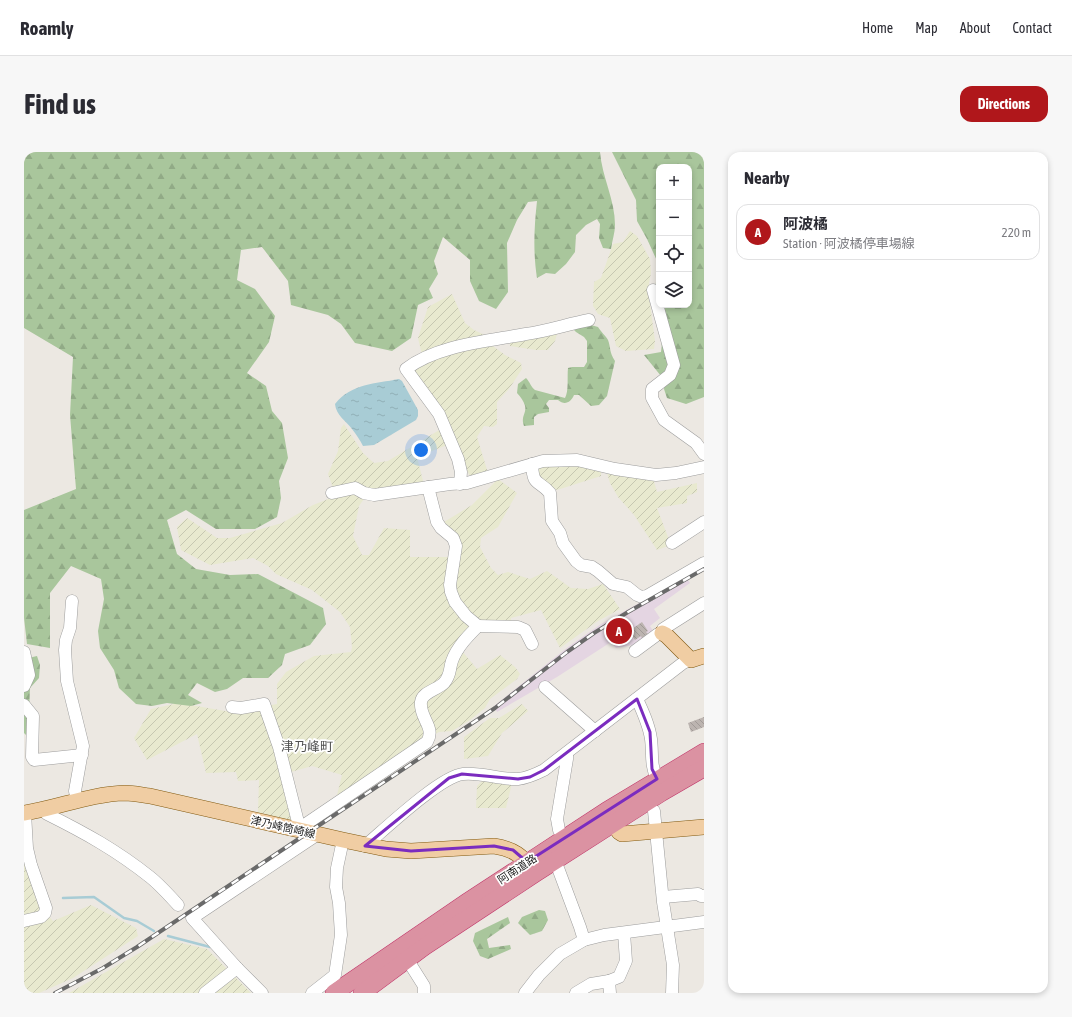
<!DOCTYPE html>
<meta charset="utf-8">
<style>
body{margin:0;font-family:"Asap Condensed","Noto Sans JP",sans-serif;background:#f7f7f7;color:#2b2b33}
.controls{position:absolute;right:12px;top:12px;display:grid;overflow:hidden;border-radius:8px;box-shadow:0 2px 6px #0003}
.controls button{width:36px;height:36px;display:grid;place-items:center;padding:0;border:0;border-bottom:1px solid #e1e1e2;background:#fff;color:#2b2b33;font:20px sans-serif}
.you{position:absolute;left:397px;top:298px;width:14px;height:14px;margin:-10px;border:3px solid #fff;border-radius:50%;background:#1a73e8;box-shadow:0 0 0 6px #1a73e833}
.badge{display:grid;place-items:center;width:26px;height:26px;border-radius:50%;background:#b0171b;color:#fff;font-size:13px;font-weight:700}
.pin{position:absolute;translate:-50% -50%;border:2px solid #fff;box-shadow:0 1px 4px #0006}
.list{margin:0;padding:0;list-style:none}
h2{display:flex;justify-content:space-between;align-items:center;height:52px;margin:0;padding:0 16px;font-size:17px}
h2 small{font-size:13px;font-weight:400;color:#7c7c81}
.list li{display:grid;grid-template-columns:26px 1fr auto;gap:12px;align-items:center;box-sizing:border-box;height:56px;margin:0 8px 8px;padding:0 8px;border:1px solid #e1e1e2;border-radius:12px}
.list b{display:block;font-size:15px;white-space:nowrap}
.list p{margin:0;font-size:13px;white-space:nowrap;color:#7c7c81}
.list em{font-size:13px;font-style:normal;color:#7c7c81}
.icon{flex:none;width:22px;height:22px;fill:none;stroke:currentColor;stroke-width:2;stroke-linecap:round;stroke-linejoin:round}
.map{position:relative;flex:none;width:680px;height:841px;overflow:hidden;border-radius:12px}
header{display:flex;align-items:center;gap:24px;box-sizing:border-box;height:56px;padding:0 20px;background:#fff;border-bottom:1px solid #e1e1e2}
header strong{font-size:19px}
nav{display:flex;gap:22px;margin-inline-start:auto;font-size:14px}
.intro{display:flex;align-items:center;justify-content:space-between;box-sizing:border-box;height:96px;padding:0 24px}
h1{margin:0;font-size:28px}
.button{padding:10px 18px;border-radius:12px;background:#b0171b;color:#fff;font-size:14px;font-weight:700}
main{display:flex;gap:24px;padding:0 24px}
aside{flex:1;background:#fff;border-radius:12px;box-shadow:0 2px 6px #0003}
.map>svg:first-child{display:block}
</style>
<header>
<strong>Roamly</strong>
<nav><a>Home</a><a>Map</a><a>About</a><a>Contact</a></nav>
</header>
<div class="intro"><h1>Find us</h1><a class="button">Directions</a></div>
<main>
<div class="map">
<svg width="680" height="841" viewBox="0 0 680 841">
<defs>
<pattern id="farmland-furrows" width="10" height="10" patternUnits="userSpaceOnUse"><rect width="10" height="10" fill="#e8e9cf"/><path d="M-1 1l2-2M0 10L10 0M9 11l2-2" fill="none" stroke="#c6c7b1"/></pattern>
<pattern id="forest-firs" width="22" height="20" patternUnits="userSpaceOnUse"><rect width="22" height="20" fill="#a9c69c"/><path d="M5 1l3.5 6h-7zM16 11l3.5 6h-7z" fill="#91aa86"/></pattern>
<pattern id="water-ripples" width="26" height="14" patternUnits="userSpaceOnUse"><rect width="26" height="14" fill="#a8ccd5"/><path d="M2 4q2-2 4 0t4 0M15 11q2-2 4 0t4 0" fill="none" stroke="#90afb6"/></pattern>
<pattern id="building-back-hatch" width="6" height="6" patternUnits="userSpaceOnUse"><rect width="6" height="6" fill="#bcb4b0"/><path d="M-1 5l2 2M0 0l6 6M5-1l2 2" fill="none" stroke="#a19a97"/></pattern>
</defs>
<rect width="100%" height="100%" fill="#ece8e2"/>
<path fill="#e4d5e2" d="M662 425 666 431 630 457 636 466 626 474 629 479 609 493 592 496 587 490 533 525 473 560 470 554 544 495 577 472Z"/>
<g fill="url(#farmland-furrows)">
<path d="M606 79 613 84 626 107 627 121 624 137 631 189 630 197 602 199 592 194 586 166 574 162 569 154 570 130 577 126 589 92 599 90Z"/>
<path d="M428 142 441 171 450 178 465 185 398 203 394 186 404 155Z"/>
<path d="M533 182 531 189 524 198H512L486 194V192L488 189Z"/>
<path d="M469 194 481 203 497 211 498 217 485 237 473 250V272L469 275 460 274 453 285 464 321 447 326 391 220V216L408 207 444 196Z"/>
<path d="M320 272 339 301 350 311 364 309 417 277 423 293 393 305 400 333 346 338 335 354 329 384 338 403H345L360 376 386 378V405H434L435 385 420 370 448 353 474 327 493 341 474 375 457 386 456 395 467 416 474 423 484 420 506 427 523 419 547 436 564 437 579 432 596 457 574 469 536 496 517 458 487 466V472L456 471 433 493 453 517 476 503 491 515 496 522 493 527 466 547 461 556 446 568 428 579 415 580 403 587 312 647 318 623 288 614 260 622 270 669 234 660 235 628 214 629 212 620 182 621 173 582 123 608 110 586 127 557 155 551 207 560 253 552V532L262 520 290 504 327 500 328 495 326 475 316 460 288 438 252 422 244 414 229 406 186 413 157 398 153 375 163 366 193 386H206L258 371 289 353 312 344 304 322 314 299 317 276Z"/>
<path d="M550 312 577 319V324L533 338 525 334 515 326 513 313Z"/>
<path d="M583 321 629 326 633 340 673 331V340L663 344V351L633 356 647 393 633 398 610 363 594 345 586 331Z"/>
<path d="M498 552 504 559 478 581 464 604 440 607V585L466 566H475Z"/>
<path d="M460 627 488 631 482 656H452L453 634Z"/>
<path d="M0 707 16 754 29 769 67 753 112 776 114 784 49 826 15 841H0Z"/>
<path d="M140 787 183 797 227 841H45Z"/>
</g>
<g fill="url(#forest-firs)" fill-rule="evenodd">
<path d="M0 0H576C578 25 591 48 591 73 591 81 588 89 587 97L579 96 575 86 576 72 573 67 562 73 552 83 551 100 542 112 531 122 522 121 513 126C509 100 510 76 513 49L504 50 493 68 483 91 484 140 472 157 455 149 446 129V108L419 85 410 109 414 122 405 137 409 146 394 153 387 186 368 199 331 191 317 172 304 163 267 153 264 129 238 95 217 98 213 128 231 137 251 164 245 190 223 221 242 234 248 259 258 271 264 306 255 329 257 346 253 365 231 377H192L162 358 143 368 153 402 172 417 206 423 234 422 299 456 302 472 286 493 261 502 258 513 244 526H219L203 537 191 540 173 531 164 543 178 551 167 554 143 551 128 554 112 552 95 536 90 518 76 496 74 479 80 447 77 427 47 414 26 441V496L3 492 0 466V358L52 337 46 263 49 205 0 176Z"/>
<path d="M588 0H680V245L662 252 643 246 640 237 641 229 620 203 637 200 640 172 631 139 634 111 623 87 613 69 612 48ZM635 15H665V153H635Z"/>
<path d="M567 173 574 175C577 180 582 184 584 188 587 196 585 200 591 209L583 244 575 253 567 254 555 243H550C547 250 541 254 534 248H525L522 252 525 256V260L514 262 510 265V273L500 274C495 260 510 260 493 241L494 232 502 226C506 230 507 235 511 238L541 246C545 239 543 225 544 216L548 215H560L563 210V189L560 185 552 180 548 176Z"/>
<path d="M13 504 16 513 15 526 6 536 4 585 0 581V507Z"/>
<path d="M515 758 521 759 524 768 518 779 506 783 494 771 498 765Z"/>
<path d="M484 765 486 771 463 787 465 796 486 793 487 797 464 807 456 804 449 789 451 781Z"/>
</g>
<path fill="url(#water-ripples)" d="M375 227 378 229 394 258V264L392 268 350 293 339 294C336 288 332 282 328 277 322 269 312 263 311 252 328 231 351 232 375 227Z"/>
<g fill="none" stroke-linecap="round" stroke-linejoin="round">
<g stroke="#a8ccd5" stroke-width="2.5">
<path d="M39 746 70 745 100 766 113 769 130 779"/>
<path d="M144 784 186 795"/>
</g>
</g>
<g fill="url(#building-back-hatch)">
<path d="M618 470 624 479 622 480 624 482 618 486 617 484 611 488 605 479Z"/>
<path d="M680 565V575L667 580 664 571Z"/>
</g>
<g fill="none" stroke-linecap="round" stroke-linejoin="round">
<g stroke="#9d9d9d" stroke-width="13">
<g id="minor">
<path d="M629 138 650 213 646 223 628 237V246L640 268 672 291 680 302"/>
<path d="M508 312C509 335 514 327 526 341L528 369 536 381 539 391 552 409 557 413 568 415 574 419 589 432 603 435 613 443 618 445 623 444 680 411"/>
<path d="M436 332 437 320 434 307 415 262 382 217C413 193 465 189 502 182 524 179 544 172 565 168"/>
<path d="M308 341 331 336 340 341 350 343 426 332 443 331 519 309 553 308 591 317 632 323 652 321 680 315"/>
<path d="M648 391 680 370"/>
<path d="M48 449 46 476 42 488 41 498 43 529 59 594 51 639 53 649"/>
<path d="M454 474 494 475 501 478 508 492"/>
<path d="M611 499 634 482 638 481 639 477 680 451"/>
<path d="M0 500 5 523 0 534"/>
<path d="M521 535 571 579"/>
<path d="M613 547C619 560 625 573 627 587 629 602 626 612 633 627"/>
<path d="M0 553 9 564 8 605 10 608 58 603"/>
<path d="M208 555 217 556 240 552 255 595 276 678 282 672 403 590C412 575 395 566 397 550 398 540 413 538 420 531 427 523 425 518 428 509 433 495 444 484 454 474L442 464 431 450 427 440 426 433 432 394 429 386 417 376 413 370 404 335"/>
<path d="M19 658 23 662C61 681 92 698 126 725 136 733 145 743 154 753"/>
<path d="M630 659 639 750 649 813 648 841"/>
<path d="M540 687 535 678 533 667 543 607V601"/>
<path d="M341 694C361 677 417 624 439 622 458 620 476 628 494 627 504 626 512 622 520 618L659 511 667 508"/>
<path d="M531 708 556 775 560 788"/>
<path d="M639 745 674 742 677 744H680"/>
<path d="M0 769 17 765 21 761 22 756 7 713 3 696 1 661"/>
<path d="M383 807 400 834V841"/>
<path d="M585 829 595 825 602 809 600 781"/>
<path d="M181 841 213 816"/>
<path d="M238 841 213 816 168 766 294 682"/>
<path d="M288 841 311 823 317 783 315 751 312 735 313 716 319 688"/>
<path d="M501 841 515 823 536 802 560 788 580 783 680 770"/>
<path d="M552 841 567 832 585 829 586 841"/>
</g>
</g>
<g stroke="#825a11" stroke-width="16">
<g id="major">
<path d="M638 481 642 483 667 508 680 504"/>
<path d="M0 661C34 656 66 642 101 641 109 641 118 643 126 644L319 688 362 697 387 699 470 694C490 697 498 704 510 719"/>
<path d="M590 671 595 680 598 682 680 675"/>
</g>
</g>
<g stroke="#c1386b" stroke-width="18">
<g id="highway">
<path d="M310 841 443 750 582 659 680 600"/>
<path d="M338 841 400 795 512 721 637 641 680 616"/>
</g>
</g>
<use href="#minor" stroke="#fff" stroke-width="12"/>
<use href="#major" stroke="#f0cda3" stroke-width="15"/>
<use href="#highway" stroke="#db92a2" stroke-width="17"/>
<g stroke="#6a6a6a" stroke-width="4">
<path id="rail" d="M31 841 79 816 113 795 285 680 471 556 543 500 570 481 604 460 680 417"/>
</g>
<use href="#rail" stroke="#fff" stroke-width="2.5" stroke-dasharray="8" stroke-linecap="butt"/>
</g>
<path fill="none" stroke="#7b2cbf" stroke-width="3" stroke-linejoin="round" d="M613 547 626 580 628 617 633 627 503 710 489 698 470 694 387 699 341 694 425 626 438 622 494 627 506 625 520 618Z"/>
<g text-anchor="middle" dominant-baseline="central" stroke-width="3.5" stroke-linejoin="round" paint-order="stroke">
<g font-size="11" fill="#1c1c1c" stroke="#fff">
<text transform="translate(259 675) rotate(13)">津乃峰筒崎線</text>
<text transform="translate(493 717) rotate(-33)">阿南道路</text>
</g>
<g font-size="13" fill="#4f4f4f" stroke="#fff">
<text x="283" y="594">津乃峰町</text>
</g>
</g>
</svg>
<div class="controls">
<button>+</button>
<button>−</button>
<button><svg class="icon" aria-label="locate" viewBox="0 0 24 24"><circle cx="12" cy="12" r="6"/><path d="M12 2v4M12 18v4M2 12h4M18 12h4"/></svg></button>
<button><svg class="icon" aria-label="layers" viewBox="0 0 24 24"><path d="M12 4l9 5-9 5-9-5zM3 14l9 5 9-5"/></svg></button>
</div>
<div class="you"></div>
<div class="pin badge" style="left:595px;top:479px">A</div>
</div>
<aside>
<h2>Nearby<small></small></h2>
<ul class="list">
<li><span class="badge">A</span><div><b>阿波橘</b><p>Station · 阿波橘停車場線</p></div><em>220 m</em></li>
</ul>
</aside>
</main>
